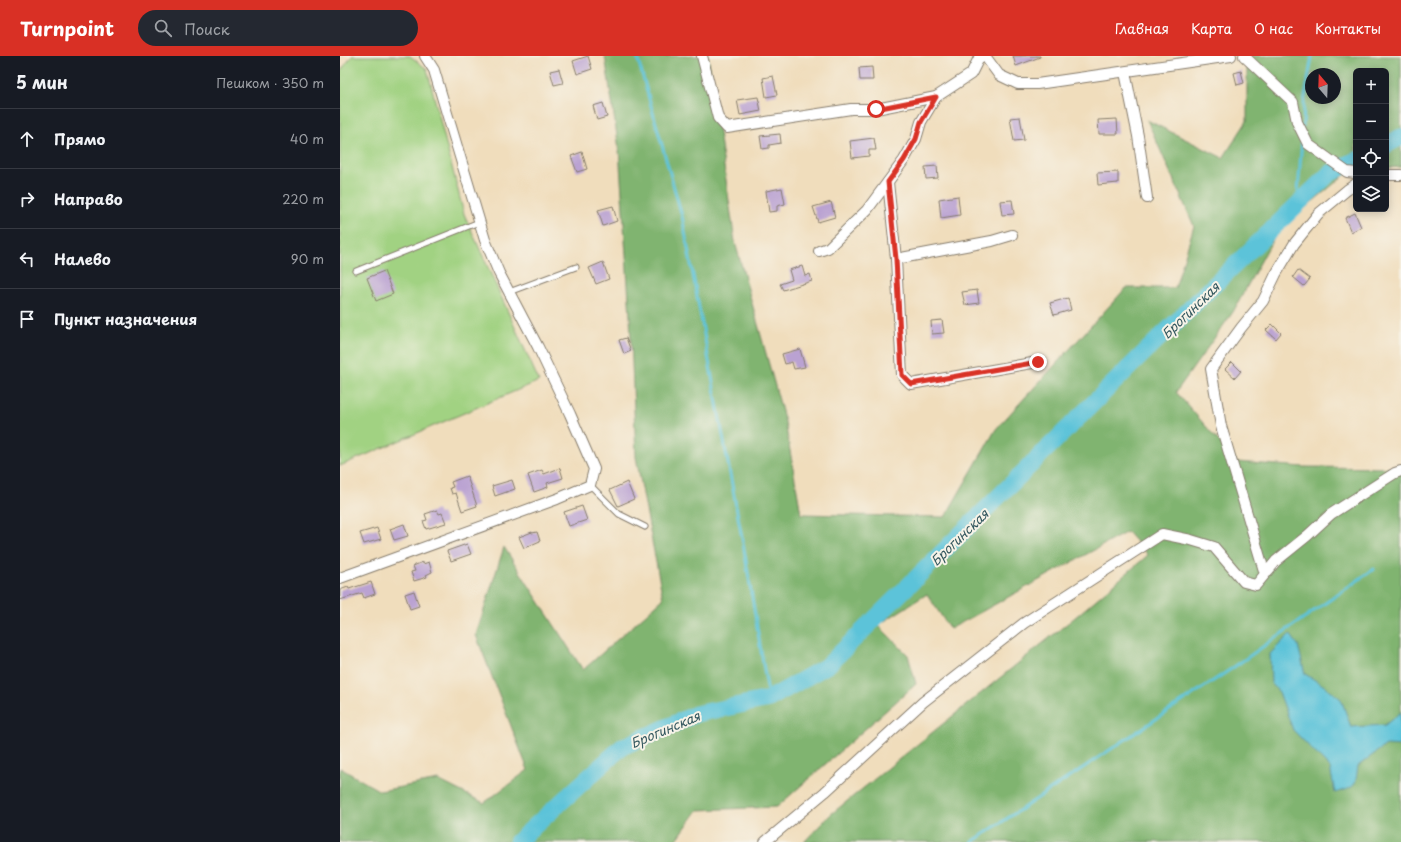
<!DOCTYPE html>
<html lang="ru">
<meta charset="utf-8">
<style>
body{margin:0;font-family:"Playpen Sans",sans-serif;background:#242831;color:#f1f3f6}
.controls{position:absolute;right:12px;top:12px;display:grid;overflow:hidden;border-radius:6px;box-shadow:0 2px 10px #0003}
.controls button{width:36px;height:36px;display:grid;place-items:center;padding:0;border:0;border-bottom:1px solid #363941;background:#171b24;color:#f1f3f6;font:20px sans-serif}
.compass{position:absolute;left:965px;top:12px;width:36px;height:36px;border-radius:50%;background:#171b24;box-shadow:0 2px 10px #0003;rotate:341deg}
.stop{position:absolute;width:12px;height:12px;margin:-9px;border:3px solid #d93025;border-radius:50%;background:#fff}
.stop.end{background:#d93025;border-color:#fff;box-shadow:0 1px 4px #0008}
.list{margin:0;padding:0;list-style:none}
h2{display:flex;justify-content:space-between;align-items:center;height:52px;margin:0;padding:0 16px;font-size:17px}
h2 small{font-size:13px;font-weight:400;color:#9ea1a6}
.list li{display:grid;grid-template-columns:26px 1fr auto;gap:12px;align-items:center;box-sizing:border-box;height:60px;padding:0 16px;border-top:1px solid #363941}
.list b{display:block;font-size:15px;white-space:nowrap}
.list em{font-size:13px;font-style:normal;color:#9ea1a6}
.icon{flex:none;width:22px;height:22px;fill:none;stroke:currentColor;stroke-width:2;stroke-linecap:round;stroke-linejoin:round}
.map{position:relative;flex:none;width:1061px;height:786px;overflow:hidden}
header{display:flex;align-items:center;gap:24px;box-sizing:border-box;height:56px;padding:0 20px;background:#d93025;color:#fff}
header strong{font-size:19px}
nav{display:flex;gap:22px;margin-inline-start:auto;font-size:14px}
.search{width:280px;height:36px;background:#242831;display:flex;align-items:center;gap:10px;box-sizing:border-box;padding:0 14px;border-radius:22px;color:#9ea1a6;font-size:15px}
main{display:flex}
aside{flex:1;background:#171b24}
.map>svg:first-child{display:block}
</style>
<header>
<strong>Turnpoint</strong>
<div class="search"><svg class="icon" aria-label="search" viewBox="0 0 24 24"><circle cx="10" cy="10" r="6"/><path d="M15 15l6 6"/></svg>Поиск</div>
<nav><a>Главная</a><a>Карта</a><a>О нас</a><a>Контакты</a></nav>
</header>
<main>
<aside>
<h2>5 мин<small>Пешком · 350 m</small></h2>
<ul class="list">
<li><svg class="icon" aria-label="ahead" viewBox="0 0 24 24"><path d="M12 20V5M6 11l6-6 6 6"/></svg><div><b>Прямо</b></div><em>40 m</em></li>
<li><svg class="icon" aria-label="right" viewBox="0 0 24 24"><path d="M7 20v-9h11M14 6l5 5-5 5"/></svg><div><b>Направо</b></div><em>220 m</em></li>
<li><svg class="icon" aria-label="left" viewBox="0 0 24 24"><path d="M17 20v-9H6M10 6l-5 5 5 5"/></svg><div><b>Налево</b></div><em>90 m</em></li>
<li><svg class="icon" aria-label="arrive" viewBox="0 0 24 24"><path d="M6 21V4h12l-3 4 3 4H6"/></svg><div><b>Пункт назначения</b></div></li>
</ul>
</aside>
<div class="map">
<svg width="1061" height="786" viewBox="0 0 1061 786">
<rect width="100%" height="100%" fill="#f7f3e8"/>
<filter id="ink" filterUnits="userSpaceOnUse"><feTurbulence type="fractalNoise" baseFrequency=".025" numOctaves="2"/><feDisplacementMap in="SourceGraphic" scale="8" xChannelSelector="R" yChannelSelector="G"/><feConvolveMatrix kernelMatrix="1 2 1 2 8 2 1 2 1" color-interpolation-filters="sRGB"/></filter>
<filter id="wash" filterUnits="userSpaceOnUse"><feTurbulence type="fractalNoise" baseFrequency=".012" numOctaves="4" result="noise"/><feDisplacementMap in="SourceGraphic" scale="16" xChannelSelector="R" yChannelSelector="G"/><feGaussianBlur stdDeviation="0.9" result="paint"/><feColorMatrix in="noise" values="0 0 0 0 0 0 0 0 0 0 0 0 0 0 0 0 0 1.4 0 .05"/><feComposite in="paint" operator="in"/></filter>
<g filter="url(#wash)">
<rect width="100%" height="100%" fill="#f0ddbc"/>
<path fill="#a1d282" stroke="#5e774f" d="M12 0H70L87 13 124 158 199 325 0 410V16Z"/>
<path fill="#80b470" stroke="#4e6846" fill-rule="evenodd" d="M265 0H368L395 186 445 366 461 458 605 461 656 373 786 232H835L854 170 807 64 883 102 907 65V0H1061V111L1046 112V15H1016V116L1007 117 938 174 893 256 836 336 897 406 964 411 1061 412V786H464L490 759 739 558 808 499 787 476 610 573 587 538 538 569 568 599 576 628 437 751 358 754 335 786H0V712L40 735 98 724 144 747 188 714 136 579 164 491 243 614 323 543 296 401 290 260 279 93ZM971 18H995V42H971Z"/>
<path fill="#5cc3d9" stroke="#3c707a" d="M950 578 958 589 965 618 983 629 1001 643 1011 671 1045 669 1061 656V690L1046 689 1018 710C1015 731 1017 731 995 737L990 712 953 674 939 636 931 627 930 598Z"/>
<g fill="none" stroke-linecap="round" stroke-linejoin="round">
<g stroke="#5cc3d9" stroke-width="3">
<path d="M297 0 342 160 404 493 429 643"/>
<path d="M963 70 964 47 972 0"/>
<path d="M957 149 962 83"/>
<path d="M632 786 891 613 1034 513"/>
</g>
<g stroke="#5cc3d9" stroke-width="17">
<path d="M1046 89 1061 81"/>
<path d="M177 786 282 691 356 658 429 643 488 609 807 294 989 118 1016 104"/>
</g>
</g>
<g id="blocks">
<g fill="#baa2d2">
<path d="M248 0 252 13 237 18 233 5Z"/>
<path d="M673 0H700V1L676 10Z"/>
<path d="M532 11 533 24H520L519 12Z"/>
<path d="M219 13 223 27 214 29 210 15Z"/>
<path d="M901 15 904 27 897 29 894 17Z"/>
<path d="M433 20 437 39 426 41 423 22Z"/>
<path d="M418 41 421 55 400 59 397 44Z"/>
<path d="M263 47 267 61 257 64 253 50Z"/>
<path d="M680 61 684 84 674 85 670 62Z"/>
<path d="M777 63 778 78H759L758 64Z"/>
<path d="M440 78 441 87 429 89V92L422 93 420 80Z"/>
<path d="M534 82 536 94H529V100L512 102 510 85Z"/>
<path d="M242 96 247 113 237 116 231 100Z"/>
<path d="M597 110 598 122 586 123 585 111Z"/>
<path d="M778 116V127L758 129 757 117Z"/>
<path d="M442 132 445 148 437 150V155L429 156 426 135Z"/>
<path d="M618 140 620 159 601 162 599 143Z"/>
<path d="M672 144 674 158 662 159 660 145Z"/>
<path d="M491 146 495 161 478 166 473 151Z"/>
<path d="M273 150 277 165 263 170 258 154Z"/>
<path d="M1015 157 1021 171 1011 176 1005 162Z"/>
<path d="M263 206 269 223 256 228 249 212Z"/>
<path d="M462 210 465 220 470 218 472 225 443 234 440 228 452 224 449 214Z"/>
<path d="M958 214 970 223 964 230 953 221Z"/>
<path d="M44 215 53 238 36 245 27 222Z"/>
<path d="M637 234 639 247 625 249 622 236Z"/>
<path d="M728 242 731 254 714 259 710 247Z"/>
<path d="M602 264 604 277 592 278 591 265Z"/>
<path d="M932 268 941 277 936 283 926 274Z"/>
<path d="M286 282 291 295 284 298 279 284Z"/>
<path d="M460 293 465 311 454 313 452 306 445 308 442 298Z"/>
<path d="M892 306 901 315 895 322 885 313Z"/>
<path d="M220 412 223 422 207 427 208 431 194 436 188 419 202 414 204 418Z"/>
<path d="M127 420 137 450 122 455 116 437 112 438 110 432 113 431 111 426Z"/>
<path d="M172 424 175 433 155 440 152 430Z"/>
<path d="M287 426 294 443 278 450 270 434Z"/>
<path d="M242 450 247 464 229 470 224 456Z"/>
<path d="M97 454 99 458 102 457 106 467 86 473 83 465 87 464 85 458Z"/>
<path d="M64 468 68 480 54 484 50 473Z"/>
<path d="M37 472 41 483 24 488 20 477Z"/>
<path d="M192 476V477L197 476 200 485 184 492 179 481Z"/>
<path d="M127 488 131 498 111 505 107 495Z"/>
<path d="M83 506V508L89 506 92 516 86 519 87 521 74 525 71 516 75 515 73 510Z"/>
<path d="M31 526 35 538 24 542 22 537 0 544V534L8 531 9 533Z"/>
<path d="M74 535 79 550 70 553 65 538Z"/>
</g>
</g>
</g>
<g filter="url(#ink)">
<use href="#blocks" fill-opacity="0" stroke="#867c6c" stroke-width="1"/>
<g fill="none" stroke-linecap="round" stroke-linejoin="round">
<g stroke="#867c6c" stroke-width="7">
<g id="lane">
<path d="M16 215 139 166"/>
<path d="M169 236 236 211"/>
<path d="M250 429 279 458 305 471"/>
</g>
</g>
<g stroke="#867c6c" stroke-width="12">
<g id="street">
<path d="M362 0 378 62 387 72 511 53H536L596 41 631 18 640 0"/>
<path d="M645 0 659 19 678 28H697L891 0"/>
<path d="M904 0 953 46 957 66 968 88 1007 116 1016 117"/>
<path d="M785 16 798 80 807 142"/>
<path d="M1046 119H1061"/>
<path d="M548 126 556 203 562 319 571 328 698 306"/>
<path d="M479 195 488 192 527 154 564 104 576 83 581 66 596 41"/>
<path d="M556 203 652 185 672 179"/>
<path d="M925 518 881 370 871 313 901 272 923 245 936 218 954 188 978 158 1007 134 1016 128"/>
<path d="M0 522 217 443 250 429 254 413 230 358 198 291 159 217 145 184 94 14 85 0"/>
<path d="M425 786 485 736 583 646 684 567 822 478 851 484 874 491 904 526 916 529 936 505 967 480 991 458 1055 417 1061 415"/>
</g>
</g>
<use href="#lane" stroke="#fff" stroke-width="5"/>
<use href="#street" stroke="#fff" stroke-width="10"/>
</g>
</g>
<g fill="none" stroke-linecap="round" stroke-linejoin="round" filter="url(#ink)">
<path stroke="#d93025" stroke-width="5" d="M536 53 596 41 581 66 576 83 564 104 548 126 556 203 562 319 571 328 698 306"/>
</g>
<g text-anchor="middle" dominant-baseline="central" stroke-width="4" stroke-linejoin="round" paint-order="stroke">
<g font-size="13" font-style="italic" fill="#32565e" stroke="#f7f3e8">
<text transform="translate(850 254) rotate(-44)">Брогинская</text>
<text transform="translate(619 481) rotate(-44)">Брогинская</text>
<text transform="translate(325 673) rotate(-23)">Брогинская</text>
</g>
</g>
</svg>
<div class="controls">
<button>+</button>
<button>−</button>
<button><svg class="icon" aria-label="locate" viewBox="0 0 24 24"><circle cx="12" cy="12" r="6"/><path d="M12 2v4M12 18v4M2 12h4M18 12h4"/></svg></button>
<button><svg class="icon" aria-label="layers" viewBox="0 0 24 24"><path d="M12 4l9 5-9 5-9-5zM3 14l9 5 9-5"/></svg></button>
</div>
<svg class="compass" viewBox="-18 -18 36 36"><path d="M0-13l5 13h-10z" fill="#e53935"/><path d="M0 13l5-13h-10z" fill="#9ea1a6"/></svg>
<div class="stop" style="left:536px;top:53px"></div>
<div class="stop end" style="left:698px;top:306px"></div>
</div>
</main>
